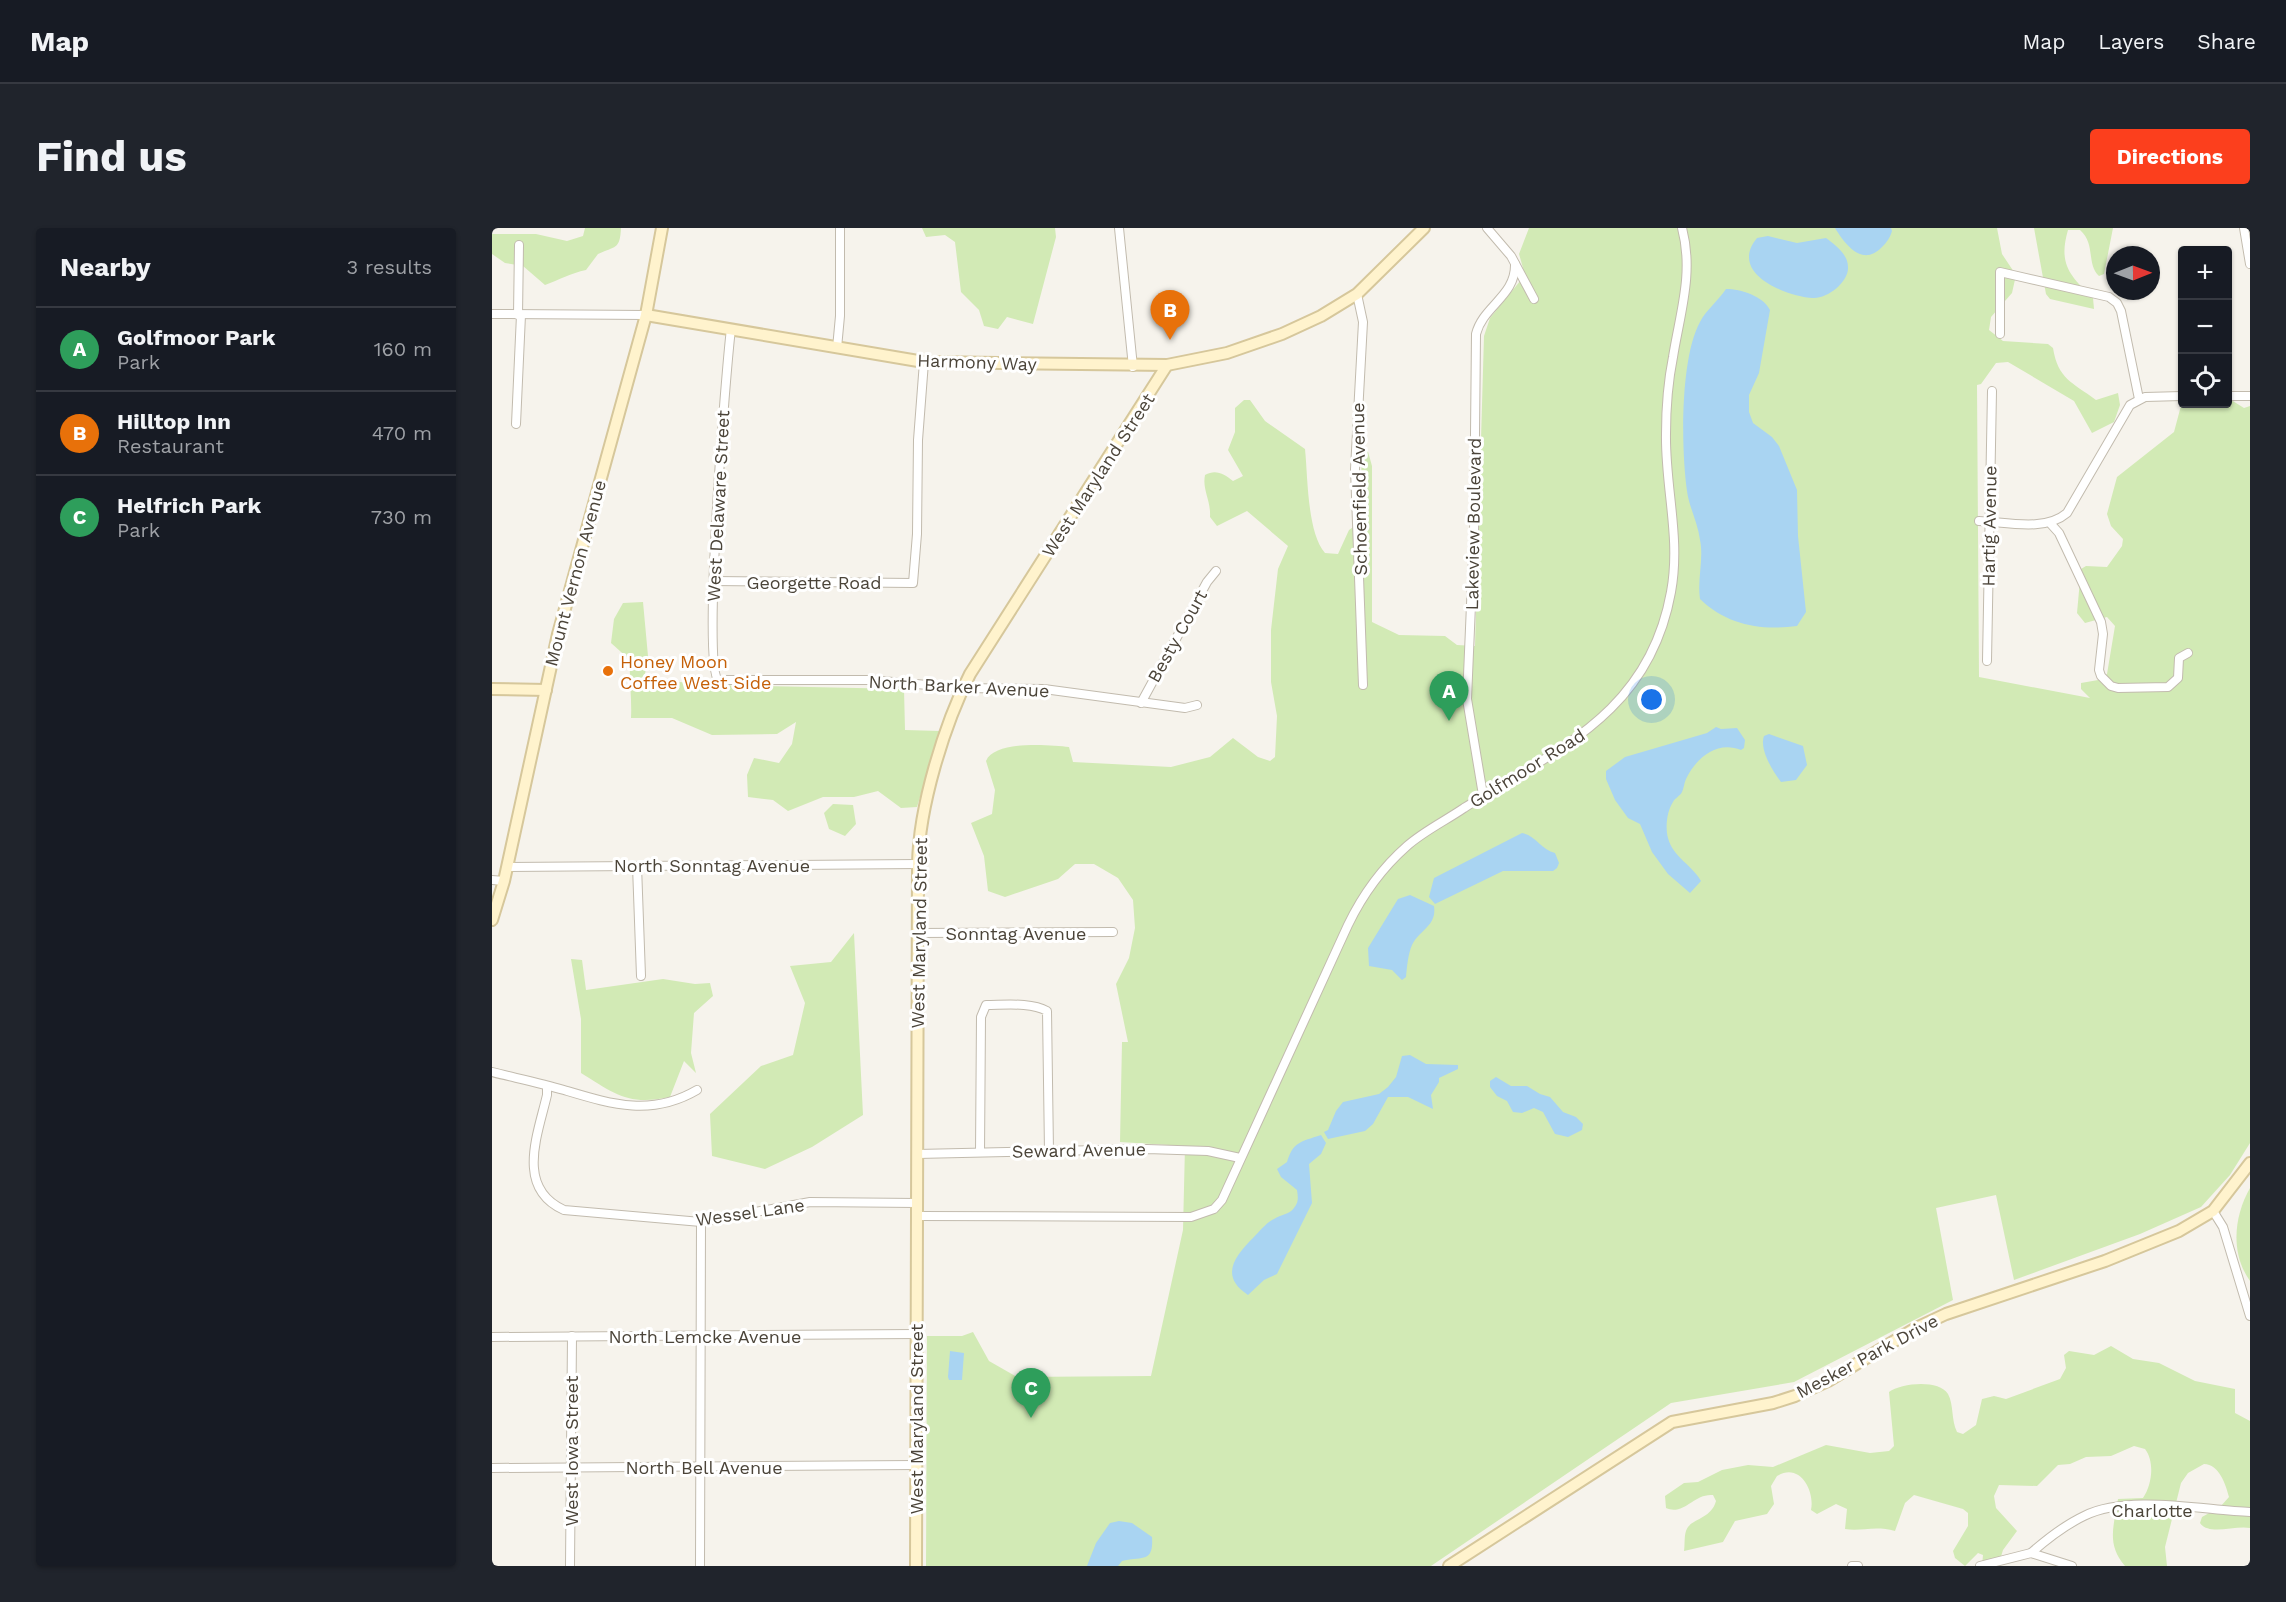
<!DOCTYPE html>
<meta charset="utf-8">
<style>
body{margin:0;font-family:"Work Sans",sans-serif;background:#20242c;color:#f1f3f6}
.controls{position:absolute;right:18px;top:18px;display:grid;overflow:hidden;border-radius:6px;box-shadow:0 2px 4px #0004}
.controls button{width:54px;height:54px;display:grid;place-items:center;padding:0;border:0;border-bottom:2px solid #363941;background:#171b24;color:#f1f3f6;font:30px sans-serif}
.compass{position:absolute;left:1614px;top:18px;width:54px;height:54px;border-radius:50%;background:#171b24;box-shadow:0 2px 4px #0004;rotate:89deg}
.you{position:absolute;left:1160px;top:472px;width:21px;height:21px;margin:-15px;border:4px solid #fff;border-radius:50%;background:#1a73e8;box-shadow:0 0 0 9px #1a73e833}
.badge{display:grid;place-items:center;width:39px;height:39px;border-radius:50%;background:#fc3f1d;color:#fff;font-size:20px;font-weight:700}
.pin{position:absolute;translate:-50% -50px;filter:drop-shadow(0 2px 3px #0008)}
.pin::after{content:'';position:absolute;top:32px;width:21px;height:18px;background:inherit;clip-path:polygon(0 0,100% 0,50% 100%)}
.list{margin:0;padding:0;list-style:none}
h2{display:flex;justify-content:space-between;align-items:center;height:78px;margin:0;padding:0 24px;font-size:26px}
h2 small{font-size:20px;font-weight:400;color:#9ea1a6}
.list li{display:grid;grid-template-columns:39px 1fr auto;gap:18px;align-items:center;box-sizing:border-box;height:84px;padding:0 24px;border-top:2px solid #363941}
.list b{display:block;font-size:22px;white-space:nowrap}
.list p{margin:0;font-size:20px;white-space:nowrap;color:#9ea1a6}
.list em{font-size:20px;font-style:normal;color:#9ea1a6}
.icon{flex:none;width:33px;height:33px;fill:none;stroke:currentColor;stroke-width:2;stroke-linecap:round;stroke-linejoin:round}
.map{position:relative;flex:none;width:1758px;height:1338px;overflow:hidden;border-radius:6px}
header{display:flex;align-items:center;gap:36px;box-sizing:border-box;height:84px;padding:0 30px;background:#171b24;border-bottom:2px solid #363941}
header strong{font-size:28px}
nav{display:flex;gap:33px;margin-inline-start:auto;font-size:21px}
.intro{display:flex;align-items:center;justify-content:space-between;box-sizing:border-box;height:144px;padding:0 36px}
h1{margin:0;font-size:42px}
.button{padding:15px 27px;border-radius:6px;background:#fc3f1d;color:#fff;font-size:21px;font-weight:700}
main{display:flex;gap:36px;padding:0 36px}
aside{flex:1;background:#171b24;border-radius:6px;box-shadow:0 2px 4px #0004}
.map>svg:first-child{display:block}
</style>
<header>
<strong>Map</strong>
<nav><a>Map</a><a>Layers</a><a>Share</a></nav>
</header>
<div class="intro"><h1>Find us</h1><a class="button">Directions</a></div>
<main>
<aside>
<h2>Nearby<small>3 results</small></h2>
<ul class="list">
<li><span class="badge" style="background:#2e9e5b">A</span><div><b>Golfmoor Park</b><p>Park</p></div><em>160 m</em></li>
<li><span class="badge" style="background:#e8710a">B</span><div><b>Hilltop Inn</b><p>Restaurant</p></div><em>470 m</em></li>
<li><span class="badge" style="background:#2e9e5b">C</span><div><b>Helfrich Park</b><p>Park</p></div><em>730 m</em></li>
</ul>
</aside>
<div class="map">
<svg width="1758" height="1338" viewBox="0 0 1758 1338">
<rect width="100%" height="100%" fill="#f6f3ec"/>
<g fill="#d2eab5">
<path d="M93 0H129C128 22 123 18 106 26L94 42C79 45 67 52 53 57L31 38 13 35 0 26V6H44L75 13 91 8Z"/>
<path d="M430 0H563L564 9 541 96 515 89 506 101 492 98 487 82 469 64 463 14 453 7 434 9Z"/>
<path d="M1037 0H1505L1510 26 1524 47 1520 65 1499 89 1497 102 1511 113 1556 116 1561 120C1566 151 1580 154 1604 172L1626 165 1628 177 1622 194 1600 205 1582 173 1516 134 1504 135 1489 156 1485 157 1487 449 1598 470 1589 461V455L1612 451 1615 446 1623 398 1615 389 1593 395 1585 385 1589 341 1594 338 1615 339 1630 318 1631 311 1619 298 1615 286 1625 249 1682 204 1690 174 1736 176V170L1752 180 1758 178V915L1738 947 1709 979 1648 1006 1522 1052 1504 967 1444 980 1461 1072 1302 1154 1179 1175 939 1338H434L435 1108H470L481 1104 497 1133 525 1149 659 1148 691 1002 693 918 628 914 630 814H636L624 756 637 730 643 700 641 672 626 650 602 636H583L566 651 513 669 496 663 492 628 479 595 500 586 503 562 494 533C503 512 558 517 577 519L581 534 679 539 718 529 741 510 766 529 778 533 783 529 785 488 779 454V402L786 341 796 318 755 283 725 298 718 289C719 272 710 262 713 247 724 241 732 246 741 253L751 248 736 222 743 204V180L752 172H758L773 193 813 221C816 250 815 304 833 325L846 326 857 302 871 292 869 230 875 220 880 238V394L907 407 953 408 965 417 983 418 992 108 998 90 1033 47 1027 26Z"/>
<path d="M1542 0H1621L1612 46 1607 48C1594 36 1604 16 1588 2H1576C1566 36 1578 48 1601 70L1602 81 1558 71 1554 66Z"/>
<path d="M151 374 156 428 151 458 178 453 218 457 412 461 413 502 448 503 425 579 409 580 386 563 362 569H331L296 583 281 572 256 569 255 547 262 530 287 535 300 516 304 494 285 506 220 507 180 490H139C140 470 137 453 138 432L119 415 122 391 131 375Z"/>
<path d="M341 576 361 577 364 596 353 608 337 601 332 585Z"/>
<path d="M362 705 371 887 320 919 273 941 220 928 218 886 269 838 301 827 313 775 298 738 339 734Z"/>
<path d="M79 731 90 732 94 762 171 751 203 756 218 755 221 768 202 785 199 825 204 845 192 833 178 869C136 878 123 866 89 845V791Z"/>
<path d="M1758 960V1053C1738 1025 1742 988 1758 960Z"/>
<path d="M1619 1118 1641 1131 1667 1135 1703 1153 1743 1161V1185L1758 1193V1300C1743 1297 1717 1308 1708 1295L1710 1289 1728 1279 1737 1269C1734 1257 1727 1236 1712 1236L1696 1245 1689 1255 1673 1319 1675 1338H1633C1614 1316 1622 1298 1626 1271L1651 1270C1660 1257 1663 1234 1653 1221L1642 1218 1619 1228 1594 1229 1578 1236 1566 1237 1545 1258 1507 1257 1502 1268 1504 1280 1525 1303 1511 1322 1506 1338H1490L1491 1327 1486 1325 1473 1338 1463 1330 1461 1323 1476 1298V1285L1471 1281 1422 1267 1413 1275 1403 1303C1382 1297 1369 1304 1353 1301L1355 1281 1344 1276 1325 1286 1319 1282C1323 1263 1308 1234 1285 1248L1279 1258 1282 1276 1275 1286 1243 1293 1231 1314 1192 1323C1193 1317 1192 1309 1194 1303 1198 1290 1219 1292 1224 1273L1221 1267C1202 1265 1192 1288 1174 1280L1173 1268 1192 1255 1206 1254 1230 1242 1256 1237 1281 1239 1334 1217 1378 1225 1397 1223 1402 1218 1397 1164C1409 1155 1447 1151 1456 1166 1462 1177 1459 1192 1465 1204L1471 1206 1484 1197 1490 1171 1502 1168 1514 1171 1568 1151 1574 1140 1572 1127 1577 1123 1602 1127Z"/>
</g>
<g fill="#a9d4f2">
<path d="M1343 0H1399L1400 3C1398 10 1395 14 1390 19 1371 39 1354 18 1343 0Z"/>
<path d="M1276 8 1305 15 1334 10C1343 17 1356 26 1356 39 1357 54 1335 71 1321 70 1293 68 1236 45 1265 10Z"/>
<path d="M1234 61C1249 61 1271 68 1278 82L1267 145 1257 167V184L1261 195 1280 209 1287 218 1305 262 1306 308 1314 384 1305 398C1269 403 1235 397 1208 371 1205 351 1212 331 1208 312 1206 295 1197 279 1195 263 1189 221 1188 130 1208 94 1214 82 1227 72 1234 61Z"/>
<path d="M1224 499 1229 501 1245 500 1253 512 1252 520 1249 522C1225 512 1204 530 1194 551 1192 555 1192 560 1190 564 1188 568 1183 570 1181 574 1175 583 1173 599 1176 610 1181 629 1200 637 1209 653L1198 665 1176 646 1160 624 1148 596 1136 590 1123 572 1114 551V543L1133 529 1215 505Z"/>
<path d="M1277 506 1311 518 1315 537 1304 552 1289 554C1281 544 1267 521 1272 508Z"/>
<path d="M1030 605C1043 607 1050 622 1063 625L1067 635 1065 640 1061 643H1011L943 676 937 669 942 650Z"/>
<path d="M918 667 942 678C945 698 928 701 920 717 916 726 915 739 914 749L910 752 900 742 877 738 876 720 906 671Z"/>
<path d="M918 827 934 836 966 837V841L947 850V854L939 867 941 881 916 869H896L881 896 873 903 836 911 832 904 836 902 844 883 851 874 887 866 896 859 904 849 910 828Z"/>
<path d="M1004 849 1019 858H1035L1048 866 1058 869 1071 884 1084 889 1091 896 1090 902 1076 909 1063 906 1051 884 1042 880 1030 885 1021 884 1015 873 1005 868 998 859V853Z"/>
<path d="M829 907 834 915 829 926 817 936 820 975 785 1046 772 1052 756 1067C727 1048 743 1028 761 1010 767 1004 774 995 782 991 789 986 797 987 802 980 807 974 806 969 805 962L789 949 785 941 795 934C801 914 808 914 829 907Z"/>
<path d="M458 1123 472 1125 470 1152H457L456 1149Z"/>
<path d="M627 1293 640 1295 660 1309C662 1336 649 1328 630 1333L626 1338H595L604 1315 618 1295Z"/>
</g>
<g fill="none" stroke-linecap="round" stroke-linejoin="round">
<g stroke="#c2bbae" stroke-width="10">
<g id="street">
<path d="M627 0 641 139"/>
<path d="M995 0 1019 28 1042 71"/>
<path d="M1752 0 1758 36"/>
<path d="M865 66 871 94 863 241 871 457"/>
<path d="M0 86 154 87"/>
<path d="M26 87 27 17"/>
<path d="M239 101C234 142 210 435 226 452H378L470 460 552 461 693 480 705 477"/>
<path d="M1508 106V44L1617 69 1625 75 1629 83 1647 171"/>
<path d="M345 120 348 88V0"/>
<path d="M1736 168H1758"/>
<path d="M24 196 29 87"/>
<path d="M1487 293C1514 294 1553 304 1575 285L1638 177 1653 169 1690 168"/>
<path d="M1558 295 1567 305 1609 394 1611 406 1607 442 1609 448 1619 458 1626 460 1676 459 1686 450 1687 430 1696 425"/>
<path d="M222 353 421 355 425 306 426 212 432 134"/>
<path d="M1495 433 1500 163"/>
<path d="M649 475 715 354 724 343"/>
<path d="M991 567 975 471 982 306 984 106C991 78 1024 68 1023 36"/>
<path d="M145 638 149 748"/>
<path d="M15 639 426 636"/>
<path d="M0 652 12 653"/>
<path d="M426 705 621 704"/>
<path d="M0 844C24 850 48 855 72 862 119 876 159 889 205 862"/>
<path d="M55 858V867C46 906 23 960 72 982L209 994 318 974 425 975"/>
<path d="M488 924 489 789 494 777C513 777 539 774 555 783L557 923"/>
<path d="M425 926 655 921 716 923 748 930"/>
<path d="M1721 983 1731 999 1758 1088"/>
<path d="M425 988 699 989 722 981 730 972 856 697C870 668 890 640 915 618 932 603 953 593 972 580 1065 521 1157 486 1179 364 1189 310 1173 259 1174 206 1174 180 1176 154 1181 129 1188 85 1202 45 1190 0"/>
<path d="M0 1109 425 1106"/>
<path d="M0 1240 424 1237"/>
<path d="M1539 1325C1555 1311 1573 1297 1592 1288 1636 1266 1710 1282 1758 1284"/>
<path d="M78 1338 80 1108"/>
<path d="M208 1338 209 994"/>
<path d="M1360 1338H1366"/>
<path d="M1488 1338 1539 1325 1580 1338"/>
</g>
</g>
<g stroke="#d6c79b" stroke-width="14">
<g id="secondary">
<path d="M154 87 432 134 675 137 735 125 790 106 829 88 865 66 932 0"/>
<path d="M0 461 54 462"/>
<path d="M0 692 12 653 66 406 154 87 170 0"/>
<path d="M424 1338 426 636C427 579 452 497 478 446L675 137"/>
<path d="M957 1338 1180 1194 1281 1175 1303 1168 1336 1153 1424 1100 1454 1086 1613 1033 1687 1003 1721 983 1758 935"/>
</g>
</g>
<use href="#street" stroke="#fff" stroke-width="8"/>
<use href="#secondary" stroke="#fff3cd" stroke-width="10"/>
</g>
<circle fill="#e8710a" stroke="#fff" stroke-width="2" cx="116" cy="443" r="6"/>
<g text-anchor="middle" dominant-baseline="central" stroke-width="6" stroke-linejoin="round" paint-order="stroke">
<g font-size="18" fill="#4b4439" stroke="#fff">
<text transform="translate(485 134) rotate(2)">Harmony Way</text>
<text transform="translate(606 247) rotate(-57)">West Maryland Street</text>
<text transform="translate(867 261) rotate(-91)">Schoenfield Avenue</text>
<text transform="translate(226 278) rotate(-87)">West Delaware Street</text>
<text transform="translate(981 296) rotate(-89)">Lakeview Boulevard</text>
<text transform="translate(1497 298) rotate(-89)">Hartig Avenue</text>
<text transform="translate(83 345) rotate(-75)">Mount Vernon Avenue</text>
<text x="322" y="354">Georgette Road</text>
<text transform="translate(685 408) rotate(-61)">Besty Court</text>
<text transform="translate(467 458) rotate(3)">North Barker Avenue</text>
<text transform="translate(1035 540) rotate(-32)">Golfmoor Road</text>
<text x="220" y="637">North Sonntag Avenue</text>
<text transform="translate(427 705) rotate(-89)">West Maryland Street</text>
<text x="524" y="705">Sonntag Avenue</text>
<text transform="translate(587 922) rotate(-1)">Seward Avenue</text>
<text transform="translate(258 984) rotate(-8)">Wessel Lane</text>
<text x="213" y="1108">North Lemcke Avenue</text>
<text transform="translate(1375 1128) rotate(-28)">Mesker Park Drive</text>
<text transform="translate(424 1191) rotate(-90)">West Maryland Street</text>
<text transform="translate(79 1223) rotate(-90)">West Iowa Street</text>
<text x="212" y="1239">North Bell Avenue</text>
<text x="1660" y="1282">Charlotte</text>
</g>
<g font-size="18" fill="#c56008" stroke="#fff" text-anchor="start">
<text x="128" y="433">Honey Moon<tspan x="128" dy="21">Coffee West Side</tspan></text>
</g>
</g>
</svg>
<div class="controls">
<button>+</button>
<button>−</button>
<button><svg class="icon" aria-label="locate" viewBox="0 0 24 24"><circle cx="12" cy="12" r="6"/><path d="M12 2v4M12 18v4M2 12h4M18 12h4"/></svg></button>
</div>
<svg class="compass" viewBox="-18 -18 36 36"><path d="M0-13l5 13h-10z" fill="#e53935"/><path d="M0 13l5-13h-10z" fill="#9ea1a6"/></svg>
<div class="you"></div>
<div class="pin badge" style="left:957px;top:493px;background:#2e9e5b">A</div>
<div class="pin badge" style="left:678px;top:112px;background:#e8710a">B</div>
<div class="pin badge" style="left:539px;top:1190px;background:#2e9e5b">C</div>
</div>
</main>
